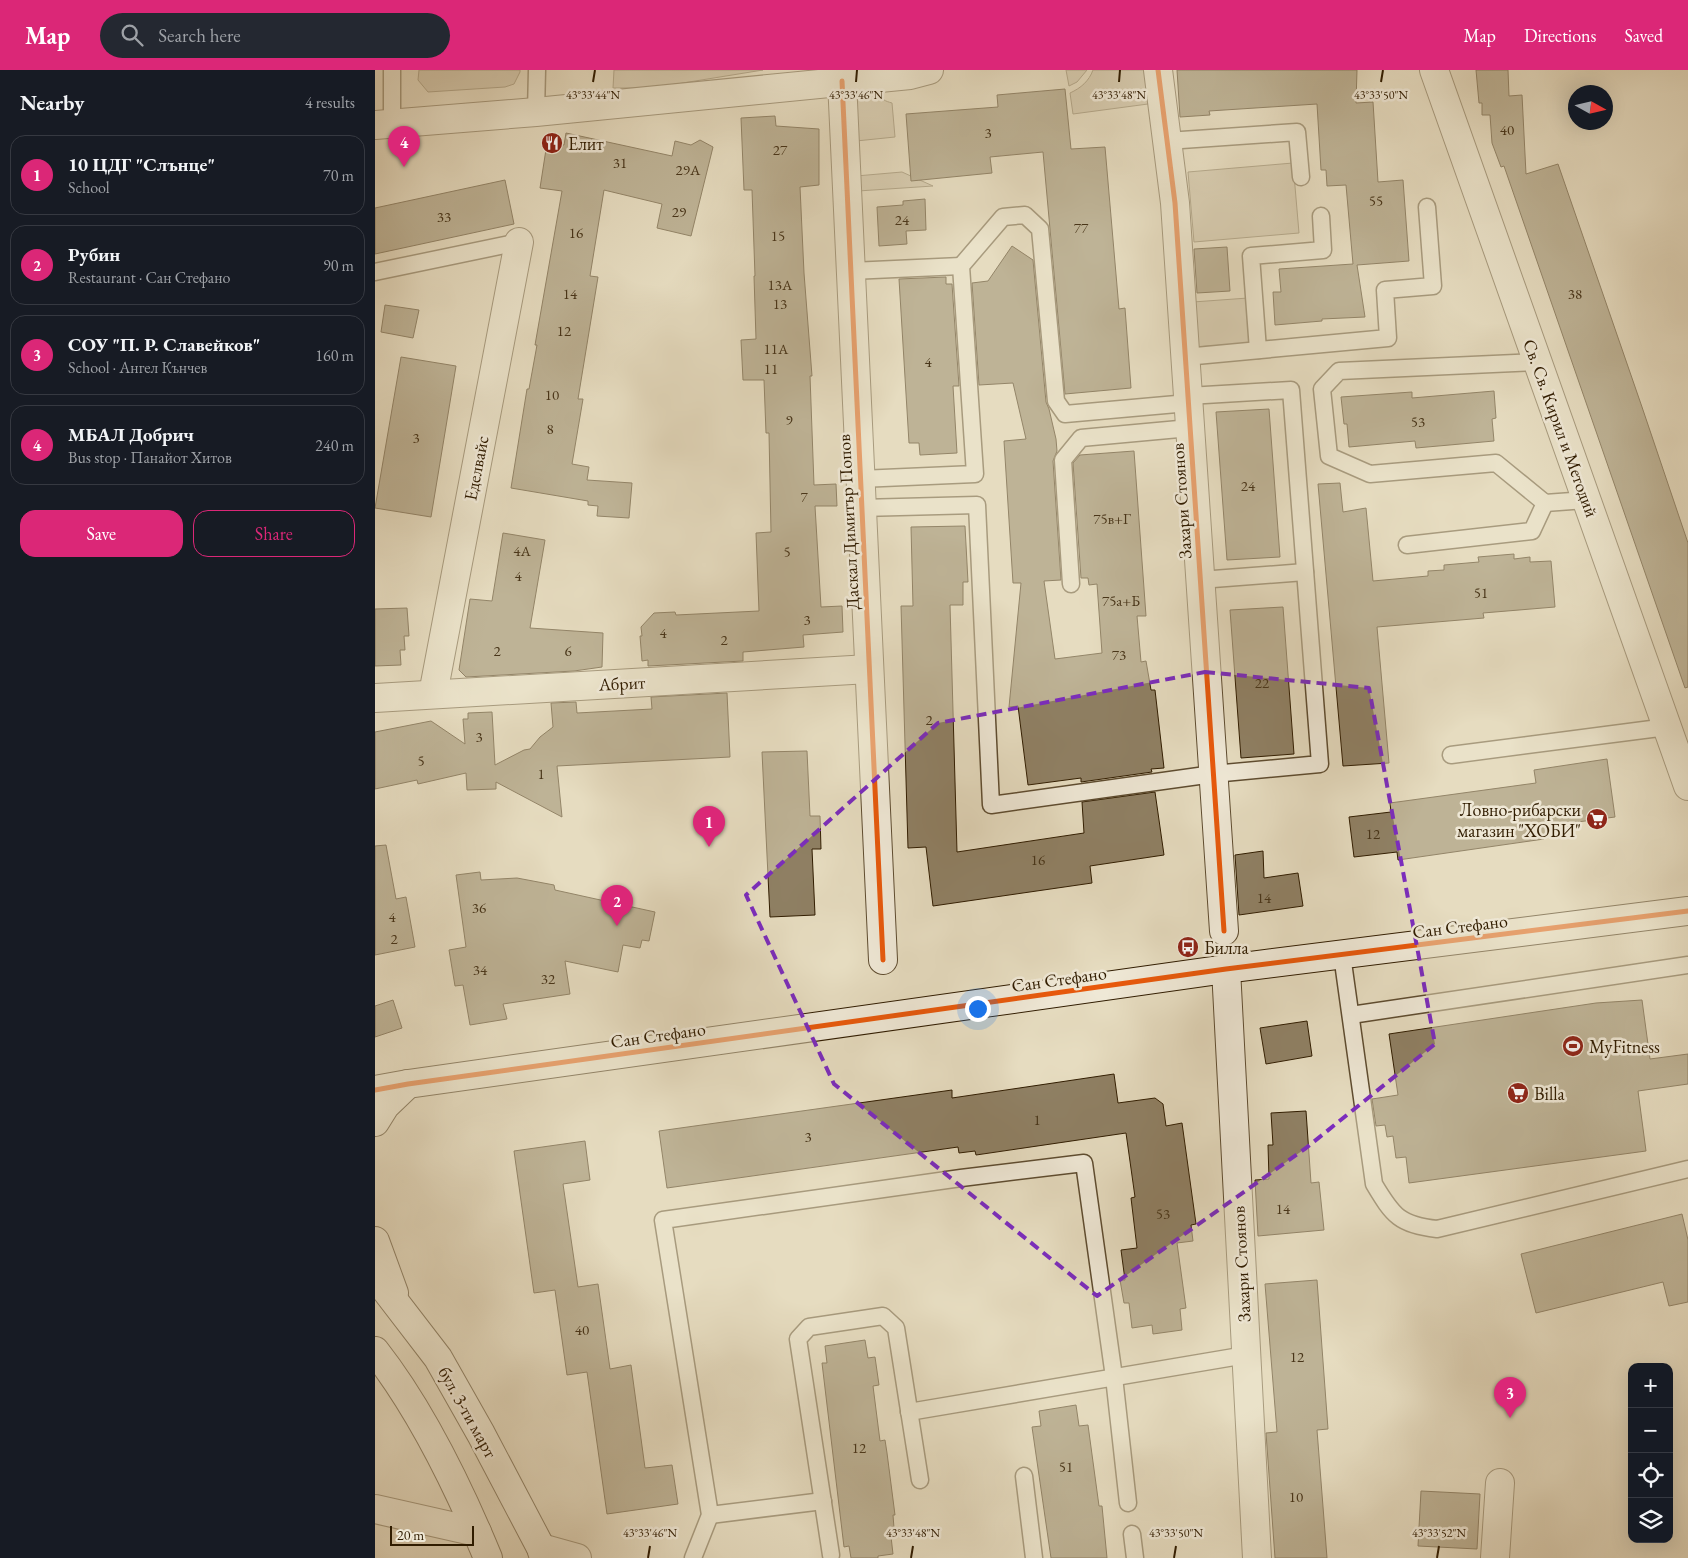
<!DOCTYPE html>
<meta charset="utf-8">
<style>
body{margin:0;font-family:"EB Garamond",serif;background:#242831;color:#f1f3f6}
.controls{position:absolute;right:15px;bottom:15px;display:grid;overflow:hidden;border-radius:10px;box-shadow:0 5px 20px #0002}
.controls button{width:45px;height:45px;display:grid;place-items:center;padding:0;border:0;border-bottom:1px solid #363941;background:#171b24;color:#f1f3f6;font:25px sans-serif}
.compass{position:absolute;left:1193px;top:15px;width:45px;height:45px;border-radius:50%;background:#171b24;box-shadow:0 5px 20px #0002;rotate:98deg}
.scale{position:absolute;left:15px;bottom:12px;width:84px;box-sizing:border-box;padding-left:5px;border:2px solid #301c00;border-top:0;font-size:14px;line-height:18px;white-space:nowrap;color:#301c00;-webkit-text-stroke:4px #efe8d6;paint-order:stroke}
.you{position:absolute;left:602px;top:938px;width:18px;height:18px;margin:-12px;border:4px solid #fff;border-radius:50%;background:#1a73e8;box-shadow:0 0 0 8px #1a73e833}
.badge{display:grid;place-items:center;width:32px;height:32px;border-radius:50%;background:#db2777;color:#fff;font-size:16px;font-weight:700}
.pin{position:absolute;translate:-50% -41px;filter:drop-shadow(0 1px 2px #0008)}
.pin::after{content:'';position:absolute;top:26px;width:18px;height:15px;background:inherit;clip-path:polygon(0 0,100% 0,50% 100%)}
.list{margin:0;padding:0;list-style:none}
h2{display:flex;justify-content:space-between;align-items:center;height:65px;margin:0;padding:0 20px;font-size:21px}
h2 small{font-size:16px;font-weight:400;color:#9ea1a6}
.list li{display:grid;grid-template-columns:32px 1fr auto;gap:15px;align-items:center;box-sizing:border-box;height:80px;margin:0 10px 10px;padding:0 10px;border:1px solid #363941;border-radius:15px}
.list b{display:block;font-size:19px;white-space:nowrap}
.list p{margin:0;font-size:16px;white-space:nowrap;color:#9ea1a6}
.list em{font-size:16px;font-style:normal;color:#9ea1a6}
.actions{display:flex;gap:10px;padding:15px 20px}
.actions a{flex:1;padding:11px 0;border:1px solid #db2777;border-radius:15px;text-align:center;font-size:18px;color:#db2777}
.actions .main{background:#db2777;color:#fff}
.icon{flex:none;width:28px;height:28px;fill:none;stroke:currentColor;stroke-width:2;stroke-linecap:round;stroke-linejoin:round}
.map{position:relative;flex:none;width:1313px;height:1488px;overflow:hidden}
header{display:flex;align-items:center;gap:30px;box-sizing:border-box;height:70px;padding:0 25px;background:#db2777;color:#fff}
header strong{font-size:24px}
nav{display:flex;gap:28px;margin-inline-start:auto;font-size:18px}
.search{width:350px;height:45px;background:#242831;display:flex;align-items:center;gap:12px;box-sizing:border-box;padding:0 18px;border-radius:28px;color:#9ea1a6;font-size:19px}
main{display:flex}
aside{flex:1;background:#171b24}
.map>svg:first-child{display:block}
</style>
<header>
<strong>Map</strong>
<div class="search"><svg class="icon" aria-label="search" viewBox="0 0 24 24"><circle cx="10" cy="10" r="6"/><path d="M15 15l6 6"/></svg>Search here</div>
<nav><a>Map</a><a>Directions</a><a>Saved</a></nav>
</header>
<main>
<aside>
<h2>Nearby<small>4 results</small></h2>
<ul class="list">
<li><span class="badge">1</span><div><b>10 ЦДГ &quot;Слънце&quot;</b><p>School</p></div><em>70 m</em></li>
<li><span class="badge">2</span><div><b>Рубин</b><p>Restaurant · Сан Стефано</p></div><em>90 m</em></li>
<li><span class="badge">3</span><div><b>СОУ &quot;П. Р. Славейков&quot;</b><p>School · Ангел Кънчев</p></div><em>160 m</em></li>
<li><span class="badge">4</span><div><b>МБАЛ Добрич</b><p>Bus stop · Панайот Хитов</p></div><em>240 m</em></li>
</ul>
<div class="actions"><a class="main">Save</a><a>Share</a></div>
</aside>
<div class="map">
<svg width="1313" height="1488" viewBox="0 0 1313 1488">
<rect width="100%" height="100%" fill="#e6dcc0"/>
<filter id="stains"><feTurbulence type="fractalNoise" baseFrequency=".004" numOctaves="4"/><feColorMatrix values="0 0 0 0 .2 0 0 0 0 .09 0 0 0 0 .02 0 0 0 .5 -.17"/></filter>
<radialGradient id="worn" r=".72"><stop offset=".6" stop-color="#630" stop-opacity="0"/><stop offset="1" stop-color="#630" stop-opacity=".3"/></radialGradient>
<g fill="#c7bb9f" stroke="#7c6c50">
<path d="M44 0H145V2L139 14 130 17 53 22 43 10Z"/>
<path d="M239 0H388L277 18H238Z"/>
<path d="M691 0H712L702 12 694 16Z"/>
<path d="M718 0H769L773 34 698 44 695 23C706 18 714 11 718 0Z"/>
<path d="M504 23C507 30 510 31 517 33L520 67 481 71 477 25Z"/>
<path d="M918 93 924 163 819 172 813 102Z"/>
<path d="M527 102 558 116 483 121 481 106Z"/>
<path d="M873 228 876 273 821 277 818 232Z"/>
</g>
<g fill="#8f8064" stroke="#301c00">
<path d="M802 0H982L981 33 998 32 1003 112 1028 110 1034 191 982 195 990 247 947 249V251L900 255 898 222H906L904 199 978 194 971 115 952 116 951 100H946L942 34 834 41 835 45 805 47Z"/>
<path d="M1101 0H1133L1134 26 1147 25 1151 104 1183 94 1267 337 1313 473V617L1310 618 1129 96 1126 97 1117 73 1115 45H1107V33H1104Z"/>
<path d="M690 19 696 79 730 77 744 239 750 238 756 318 690 324 668 82 615 87 617 103 536 111 531 44 623 37 622 25Z"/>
<path d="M400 46 401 56 444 59V115L425 117 429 203 437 306H435L439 415 461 414 462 436H440L446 537 467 536 468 562 428 565 429 577 368 582V591L273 596V590L267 591 265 566H267L266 557 279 543 300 542 301 545 384 541 381 463 396 462 394 363H391L389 310H368L366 270 381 269 379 206H380L377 120H369L366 48Z"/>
<path d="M191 63 297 86 300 71 316 75 325 70 338 77 316 166 282 158 287 134 229 120 215 206 223 207 203 329H208L197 394 214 397 212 410 257 413 254 448 222 446 223 436 213 435V431L136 418 152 319H154L162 275H160L187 121 165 118 172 73 189 75Z"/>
<path d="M130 110 139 154 0 184V138Z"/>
<path d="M550 129 551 160 531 161 532 174 504 176 502 137 528 135V131Z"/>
<path d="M637 176 658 190 671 332 674 339 681 369 682 381 678 391 686 510 669 511 680 589 727 583 722 514 714 515 713 508H706L698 393 705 385 759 381 771 546H762L766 592 771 591 776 620H780L789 698 776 699 777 702 706 712V708L653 715 643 636 634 637 646 513H638L629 371 651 369 638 313 604 315 597 213 613 211Z"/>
<path d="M852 177 855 221 822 223 819 179Z"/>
<path d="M571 207V214H577L584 316H578L582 383 545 385 544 373H534L524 209Z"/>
<path d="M10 235 44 240 38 268 6 262Z"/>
<path d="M26 287 81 296 56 447 0 438Z"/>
<path d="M1119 321 1121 348 1117 349 1119 371 1041 378 1040 371 974 377 972 354H969L966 327 1037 322V328Z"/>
<path d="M894 339 905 487 852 490 841 342Z"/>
<path d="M965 413 968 442 991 438 998 511 1053 506V501L1069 500V495L1104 492 1103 487 1139 484V489L1155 487V492L1176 491 1180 537 1108 543 1109 548 1002 557 1014 693 968 696 943 414Z"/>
<path d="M590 456 593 512H588V535H575L582 782 709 763 707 732 780 722 789 785 715 796 717 813 558 836 551 777 533 778 526 536H538L536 457Z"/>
<path d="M128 463 170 470 155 558 228 563 227 597 199 601 91 607 84 600 95 529 117 531Z"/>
<path d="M908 537 919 684 866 688 855 540Z"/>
<path d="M32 538 34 566H29L30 580H25L26 595 0 596V539Z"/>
<path d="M352 623 355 687 182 696 187 747 121 712V719L92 720 91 703 43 714 42 710 0 719V662L56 651 90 674 88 649H93V643L117 642 120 695 149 680 155 679 165 667 178 657 176 633 201 632 202 643 277 639 276 627Z"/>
<path d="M432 681 435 746H445L446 779H437L440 845 395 847 387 682Z"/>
<path d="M1232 689 1240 747 1195 753 1196 761 1168 765 1169 769 1023 790 1022 782 979 787 974 747 1016 742 1015 733 1161 713 1159 700Z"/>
<path d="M11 775 21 829 31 827 40 877 0 885V776Z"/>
<path d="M888 781 889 808 923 803 928 836 864 845 860 785Z"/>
<path d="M105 802 106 810 142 808 179 815 180 820 280 842 274 871 267 870 265 878 248 875 243 902 190 891 195 924 128 934 132 949 95 955 88 915 80 916 74 880 91 877 81 805Z"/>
<path d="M18 930 27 958 0 967V936Z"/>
<path d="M1267 930 1275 989 1313 984V1014L1263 1021 1271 1081 1034 1113 1031 1087 1021 1088 1018 1066 1012 1067 1010 1055 1001 1056 997 1029 1023 1025 1014 964 1221 933Z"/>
<path d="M932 951 937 986 891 994 885 958Z"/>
<path d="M739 1004 743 1033 780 1028 788 1034 791 1056 807 1053 821 1154 816 1155 818 1171 802 1173 811 1238 805 1239 807 1260 778 1264 777 1255 757 1258 754 1233H749L745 1210H750L746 1180 762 1178 756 1128 760 1127 751 1063 601 1085 600 1081 584 1083 583 1077 292 1118 284 1061 577 1020V1028Z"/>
<path d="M931 1041 936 1113 944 1112 949 1160 883 1166 880 1110 894 1109 893 1075H898L896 1043Z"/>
<path d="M210 1071 215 1110 188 1114 203 1217 223 1214 235 1299 256 1295 270 1398 297 1395 303 1434 232 1444 212 1302 192 1305 180 1220 159 1223 139 1081Z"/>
<path d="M1307 1144 1313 1170V1232L1294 1236 1288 1212 1161 1243 1146 1184Z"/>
<path d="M942 1210 953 1359 942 1360 952 1488H900L891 1363 902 1362 890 1214Z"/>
<path d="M490 1270 493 1288 500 1287 504 1315 498 1316 505 1371 510 1370 512 1383 520 1445H518L519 1458H515L518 1484 503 1486V1488H476L474 1476 469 1477 447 1293H452L450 1276Z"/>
<path d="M701 1335 704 1356 713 1355 724 1436H727L732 1488H676L657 1357 666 1356 664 1341Z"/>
<path d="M1046 1421 1105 1424 1102 1479 1043 1476Z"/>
</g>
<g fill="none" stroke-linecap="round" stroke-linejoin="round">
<g stroke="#5e4c30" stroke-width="19">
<g id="lane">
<path d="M17 0V53"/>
<path d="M161 42 162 0"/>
<path d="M792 71 922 62 926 107"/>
<path d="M476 201 586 196"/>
<path d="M0 202 144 172"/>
<path d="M883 280 876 186 948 180 946 146"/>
<path d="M810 287 1013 268 1010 220 1058 216 1052 137"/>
<path d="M1162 292 964 301 947 319 954 386 995 404 1121 393 1170 433 1211 430"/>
<path d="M485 409 600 404 586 196 628 147 650 145 665 159 681 331 690 344 813 333"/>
<path d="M486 438 602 435 616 735 838 704 945 694 916 320 813 326"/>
<path d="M1032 475 1157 461 1170 433"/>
<path d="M825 510 930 502"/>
<path d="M696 514 688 390 706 368 815 358"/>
<path d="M1076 685 1292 657"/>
<path d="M967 885 999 1114C1018 1146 1025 1155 1062 1159L1313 1099"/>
<path d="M976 945 1313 895"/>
<path d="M534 1342 871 1285"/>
<path d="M649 1406 659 1488"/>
<path d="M335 1445 448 1431"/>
<path d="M757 1464 760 1488"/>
<path d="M456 1485 423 1269 434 1257 508 1246 521 1258 545 1410"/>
<path d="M318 1488 335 1445 288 1150 586 1108 709 1093 739 1307 753 1433"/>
</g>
</g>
<g stroke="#5e4c30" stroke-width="30">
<g id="street">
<path d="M783 0 800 133 849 861"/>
<path d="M1059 0 1313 716"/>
<path d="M467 11 508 890"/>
<path d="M0 55 161 42 535 5 554 0"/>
<path d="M58 624 144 172"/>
<path d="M0 628 494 599"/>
<path d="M851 899 882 1488"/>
<path d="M0 1439 102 1462"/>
<path d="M166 1478 202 1488"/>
<path d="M1120 1488 1125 1413"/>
</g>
</g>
<g stroke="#301c00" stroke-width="30">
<g id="secondary">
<path d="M0 1020 33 1014 851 899 1313 841"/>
<path d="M0 1052 10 1036 33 1014"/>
<path d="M0 1171 19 1223"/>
<path d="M0 1206 63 1288 106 1364 166 1478 169 1488"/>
<path d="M0 1281C47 1341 84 1418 113 1488"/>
</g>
</g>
<use href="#lane" stroke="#efe8d6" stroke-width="16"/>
<use href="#street" stroke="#efe8d6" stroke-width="28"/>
<use href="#secondary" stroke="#efe8d6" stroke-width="28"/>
<g stroke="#efe8d6" stroke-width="8">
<g id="cycleway">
<path d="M783 0 800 133 849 861"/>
<path d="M467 11 508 890"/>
<path d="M0 1020 33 1014 851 899 1313 841"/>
</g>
</g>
<use href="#cycleway" stroke="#e8590c" stroke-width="5"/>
</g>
<path d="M0 0H1313V1488H0ZM830 602 994 618 1060 974 931 1078 722 1226 459 1014 371 825 563 653Z" fill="#e6dcc0" fill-opacity=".55" fill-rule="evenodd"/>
<path fill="none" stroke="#7b2cbf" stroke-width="4" stroke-dasharray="10 6" stroke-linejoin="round" d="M830 602 994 618 1060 974 931 1078 722 1226 459 1014 371 825 563 653Z"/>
<path fill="none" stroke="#301c00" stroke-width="2" d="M218 12 220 0M481 12 482 0M744 12 745 0M1006 12 1008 0M273 1488 275 1476M536 1488 538 1476M799 1488 801 1476M1062 1488 1064 1476"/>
<defs>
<g id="restaurant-disc" transform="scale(1.125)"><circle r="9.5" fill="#8f2418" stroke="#efe8d6"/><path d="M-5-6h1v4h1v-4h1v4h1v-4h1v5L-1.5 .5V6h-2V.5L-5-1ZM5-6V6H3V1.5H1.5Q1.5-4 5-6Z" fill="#fff"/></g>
<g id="supermarket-disc" transform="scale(1.125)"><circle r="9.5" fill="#8f2418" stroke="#efe8d6"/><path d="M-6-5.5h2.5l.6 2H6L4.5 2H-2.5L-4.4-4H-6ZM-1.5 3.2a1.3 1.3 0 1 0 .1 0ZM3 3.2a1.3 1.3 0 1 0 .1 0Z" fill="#fff"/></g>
<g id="bus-disc" transform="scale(1.125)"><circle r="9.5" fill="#8f2418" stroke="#efe8d6"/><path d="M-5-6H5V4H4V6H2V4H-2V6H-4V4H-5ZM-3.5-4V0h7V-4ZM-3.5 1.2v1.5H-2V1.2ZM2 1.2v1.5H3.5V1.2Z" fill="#fff"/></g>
<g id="stadium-disc" transform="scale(1.125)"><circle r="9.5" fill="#8f2418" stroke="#efe8d6"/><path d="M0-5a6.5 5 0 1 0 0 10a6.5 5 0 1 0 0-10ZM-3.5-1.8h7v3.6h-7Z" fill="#fff"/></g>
</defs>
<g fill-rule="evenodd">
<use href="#restaurant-disc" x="177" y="73"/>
<use href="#supermarket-disc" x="1222" y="749"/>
<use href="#bus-disc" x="813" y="877"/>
<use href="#stadium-disc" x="1198" y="976"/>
<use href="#supermarket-disc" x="1143" y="1023"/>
</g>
<g text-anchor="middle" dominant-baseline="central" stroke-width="5" stroke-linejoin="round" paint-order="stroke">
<g font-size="15" fill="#483519">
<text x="1132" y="59">40</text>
<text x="613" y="62">3</text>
<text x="405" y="79">27</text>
<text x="245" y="92">31</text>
<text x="313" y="99">29A</text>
<text x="1001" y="130">55</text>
<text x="304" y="141">29</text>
<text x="69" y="146">33</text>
<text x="527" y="149">24</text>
<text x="706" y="157">77</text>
<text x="201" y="162">16</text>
<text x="403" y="165">15</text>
<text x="405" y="214">13A</text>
<text x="195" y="223">14</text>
<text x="1200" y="223">38</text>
<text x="405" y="233">13</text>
<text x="189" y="260">12</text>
<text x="401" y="278">11A</text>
<text x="553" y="291">4</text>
<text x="396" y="298">11</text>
<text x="177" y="324">10</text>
<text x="414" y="349">9</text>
<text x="1043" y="351">53</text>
<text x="175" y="358">8</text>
<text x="41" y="367">3</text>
<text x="873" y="415">24</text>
<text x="429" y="426">7</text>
<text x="737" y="448">75в+Г</text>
<text x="147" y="480">4A</text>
<text x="412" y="481">5</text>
<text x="143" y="505">4</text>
<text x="1106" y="522">51</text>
<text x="746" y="530">75а+Б</text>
<text x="432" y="549">3</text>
<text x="288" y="562">4</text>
<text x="349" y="569">2</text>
<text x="122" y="580">2</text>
<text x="193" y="580">6</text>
<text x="744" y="584">73</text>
<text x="887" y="612">22</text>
<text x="554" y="649">2</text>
<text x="104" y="666">3</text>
<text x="46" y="690">5</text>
<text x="166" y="703">1</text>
<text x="998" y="763">12</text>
<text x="663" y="789">16</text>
<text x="889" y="827">14</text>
<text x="104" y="837">36</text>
<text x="17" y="846">4</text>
<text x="19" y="868">2</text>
<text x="105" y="899">34</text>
<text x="173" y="908">32</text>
<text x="662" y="1049">1</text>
<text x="433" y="1066">3</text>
<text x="908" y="1138">14</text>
<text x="788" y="1143">53</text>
<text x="207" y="1259">40</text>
<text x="922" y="1286">12</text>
<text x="484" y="1377">12</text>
<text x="691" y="1396">51</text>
<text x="921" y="1426">10</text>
</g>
<g font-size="18" fill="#301c00" stroke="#efe8d6" text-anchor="start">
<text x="193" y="73">Елит</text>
<text x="1206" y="739" text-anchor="end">Ловно-рибарски<tspan x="1206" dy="21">магазин "ХОБИ"</tspan></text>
<text x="829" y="877">Билла</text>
<text x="1214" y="976">MyFitness</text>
<text x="1159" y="1023">Billa</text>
</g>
<g font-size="18" fill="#301c00" stroke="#efe8d6">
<text transform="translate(1186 358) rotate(70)">Св. Св. Кирил и Методий</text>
<text transform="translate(101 398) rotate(-79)">Еделвайс</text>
<text transform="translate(806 431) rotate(-94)">Захари Стоянов</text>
<text transform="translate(473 452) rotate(-93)">Даскал Димитър Попов</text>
<text transform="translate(247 613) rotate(-3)">Абрит</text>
<text transform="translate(1085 856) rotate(-7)">Сан Стефано</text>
<text transform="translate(684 909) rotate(-8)">Сан Стефано</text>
<text transform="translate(283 965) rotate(-8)">Сан Стефано</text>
<text transform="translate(866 1194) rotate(-93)">Захари Стоянов</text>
<text transform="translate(93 1342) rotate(61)">бул. 3-ти март</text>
</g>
</g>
<g font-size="12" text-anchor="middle" fill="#301c00" stroke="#efe8d6" stroke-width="5" stroke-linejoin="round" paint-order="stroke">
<text x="218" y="29">43°33'44"N</text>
<text x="481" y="29">43°33'46"N</text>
<text x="744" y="29">43°33'48"N</text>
<text x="1006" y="29">43°33'50"N</text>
<text x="275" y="1467">43°33'46"N</text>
<text x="538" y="1467">43°33'48"N</text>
<text x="801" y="1467">43°33'50"N</text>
<text x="1064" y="1467">43°33'52"N</text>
</g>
<rect width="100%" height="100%" filter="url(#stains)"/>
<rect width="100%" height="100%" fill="url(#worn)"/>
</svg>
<div class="controls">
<button>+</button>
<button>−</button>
<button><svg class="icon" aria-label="locate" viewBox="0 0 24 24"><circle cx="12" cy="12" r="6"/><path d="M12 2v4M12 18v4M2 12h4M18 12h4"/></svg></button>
<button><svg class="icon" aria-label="layers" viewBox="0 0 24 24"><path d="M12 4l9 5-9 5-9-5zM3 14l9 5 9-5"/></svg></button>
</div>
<svg class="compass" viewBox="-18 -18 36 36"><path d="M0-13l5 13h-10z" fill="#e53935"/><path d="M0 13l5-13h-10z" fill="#9ea1a6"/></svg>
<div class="scale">20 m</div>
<div class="you"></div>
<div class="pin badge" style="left:334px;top:777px">1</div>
<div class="pin badge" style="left:242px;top:856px">2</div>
<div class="pin badge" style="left:1135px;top:1348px">3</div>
<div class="pin badge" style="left:29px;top:97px">4</div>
</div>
</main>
